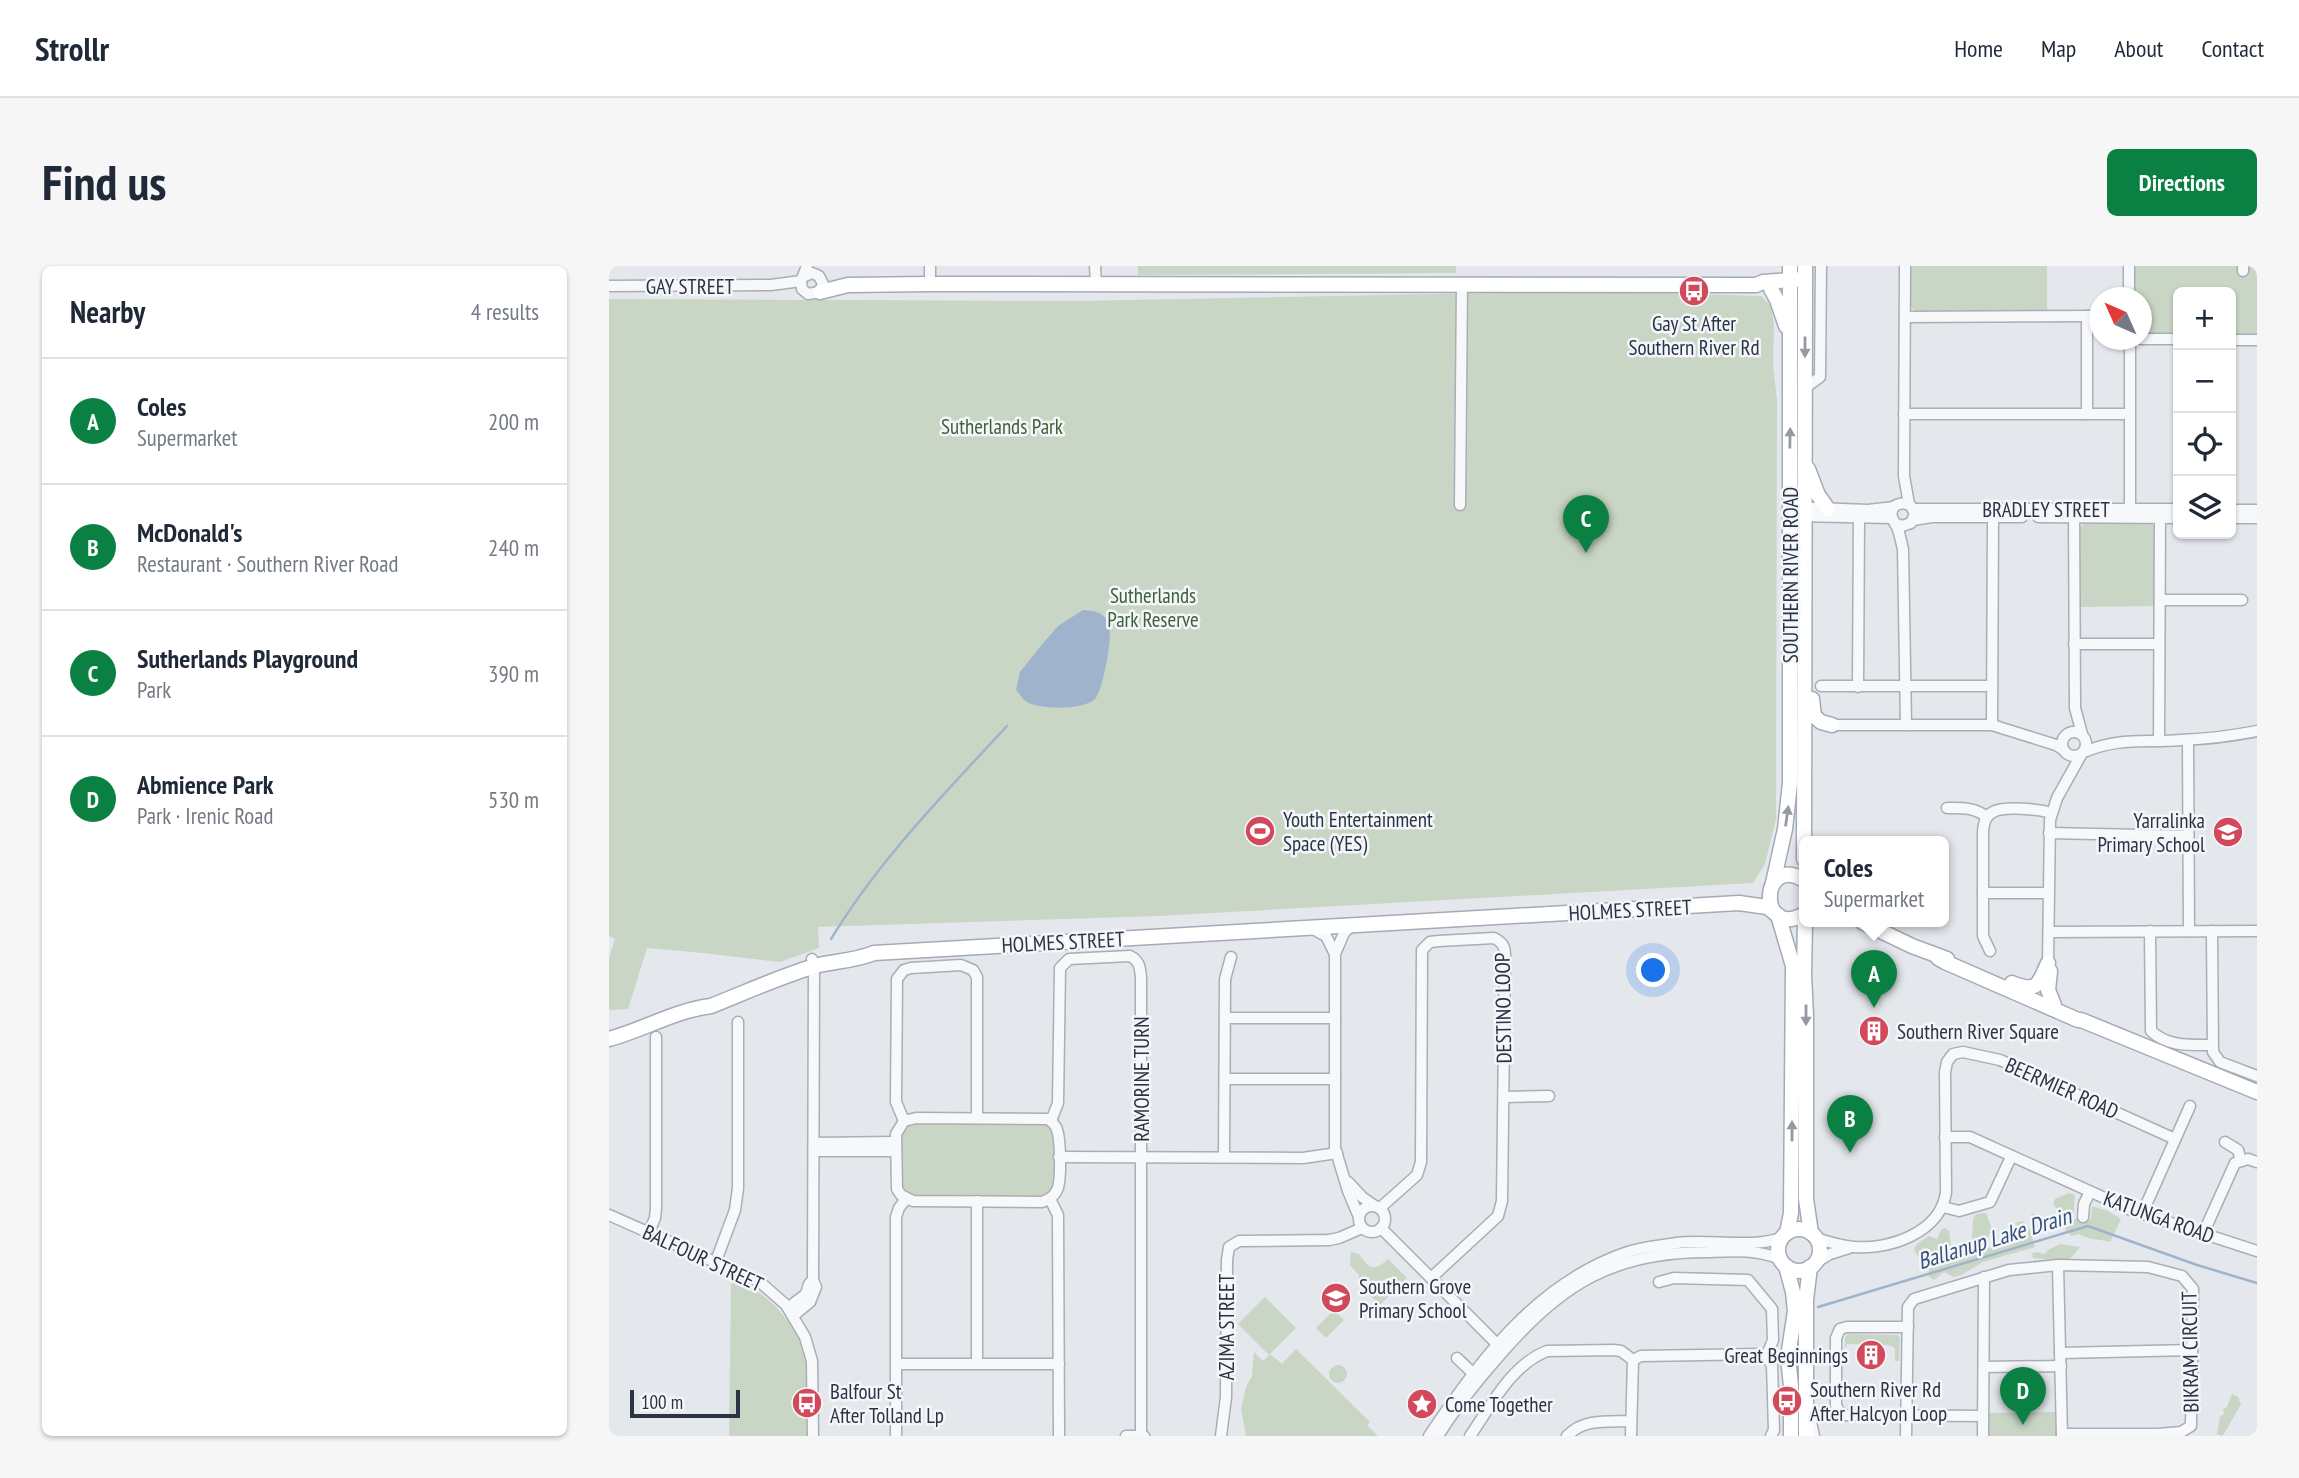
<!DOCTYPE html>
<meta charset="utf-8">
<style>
body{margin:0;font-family:"PT Sans Narrow",sans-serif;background:#f6f6f7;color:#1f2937}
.controls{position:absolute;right:21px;top:21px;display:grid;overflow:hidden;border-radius:10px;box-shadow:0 2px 5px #0004}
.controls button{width:63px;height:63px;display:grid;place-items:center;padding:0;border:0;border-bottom:2px solid #e0e1e3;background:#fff;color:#1f2937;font:35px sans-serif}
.compass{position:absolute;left:1480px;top:21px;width:63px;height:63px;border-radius:50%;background:#fff;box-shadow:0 2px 5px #0004;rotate:315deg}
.scale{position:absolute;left:21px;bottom:18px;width:110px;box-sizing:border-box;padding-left:7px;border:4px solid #2b3445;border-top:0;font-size:19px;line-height:24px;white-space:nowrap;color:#2b3445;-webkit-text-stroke:5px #f4f6f9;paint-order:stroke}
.you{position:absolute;left:1045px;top:705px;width:24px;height:24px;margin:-18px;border:5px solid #fff;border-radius:50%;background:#1a73e8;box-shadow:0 0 0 10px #1a73e833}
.badge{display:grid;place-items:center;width:46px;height:46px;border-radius:50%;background:#0b8043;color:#fff;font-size:23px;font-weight:700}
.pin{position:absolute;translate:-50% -58px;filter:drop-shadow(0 2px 4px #0008)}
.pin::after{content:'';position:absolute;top:37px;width:24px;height:21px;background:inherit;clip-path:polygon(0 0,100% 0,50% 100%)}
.popup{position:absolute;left:1190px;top:570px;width:150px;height:91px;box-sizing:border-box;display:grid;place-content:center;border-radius:10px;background:#fff;filter:drop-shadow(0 2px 5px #0005);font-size:23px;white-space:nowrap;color:#747a83}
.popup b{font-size:26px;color:#1f2937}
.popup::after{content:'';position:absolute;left:50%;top:100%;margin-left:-14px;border:14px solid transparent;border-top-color:#fff}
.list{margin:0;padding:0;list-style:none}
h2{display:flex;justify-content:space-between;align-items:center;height:91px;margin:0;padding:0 28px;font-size:30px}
h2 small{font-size:23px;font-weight:400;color:#747a83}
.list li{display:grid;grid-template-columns:46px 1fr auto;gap:21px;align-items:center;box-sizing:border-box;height:126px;padding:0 28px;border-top:2px solid #e0e1e3}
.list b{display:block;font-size:26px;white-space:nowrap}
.list p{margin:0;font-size:23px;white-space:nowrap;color:#747a83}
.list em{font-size:23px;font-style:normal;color:#747a83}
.icon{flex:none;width:38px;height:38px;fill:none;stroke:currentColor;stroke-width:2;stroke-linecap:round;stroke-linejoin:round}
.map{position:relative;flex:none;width:1648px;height:1170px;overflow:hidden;border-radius:10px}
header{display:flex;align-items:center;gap:42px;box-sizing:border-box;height:98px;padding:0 35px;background:#fff;border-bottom:2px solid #e0e1e3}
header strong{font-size:33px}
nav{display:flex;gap:38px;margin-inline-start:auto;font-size:24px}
.intro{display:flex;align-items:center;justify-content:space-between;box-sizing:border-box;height:168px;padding:0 42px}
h1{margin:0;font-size:49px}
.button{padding:18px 32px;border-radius:10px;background:#0b8043;color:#fff;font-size:24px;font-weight:700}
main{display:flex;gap:42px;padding:0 42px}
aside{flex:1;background:#fff;border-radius:10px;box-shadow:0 2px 5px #0004}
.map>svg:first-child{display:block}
</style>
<header>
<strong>Strollr</strong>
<nav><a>Home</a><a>Map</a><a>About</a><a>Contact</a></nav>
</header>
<div class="intro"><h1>Find us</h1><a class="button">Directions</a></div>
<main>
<aside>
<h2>Nearby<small>4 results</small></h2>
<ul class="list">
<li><span class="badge">A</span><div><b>Coles</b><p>Supermarket</p></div><em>200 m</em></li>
<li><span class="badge">B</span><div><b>McDonald's</b><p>Restaurant · Southern River Road</p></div><em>240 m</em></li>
<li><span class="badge">C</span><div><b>Sutherlands Playground</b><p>Park</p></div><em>390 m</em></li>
<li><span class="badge">D</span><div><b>Abmience Park</b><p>Park · Irenic Road</p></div><em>530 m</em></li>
</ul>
</aside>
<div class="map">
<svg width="1648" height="1170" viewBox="0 0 1648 1170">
<rect width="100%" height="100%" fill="#e4e7ec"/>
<g fill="#c9d6c5">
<path d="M529 0H847V7L529 9Z"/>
<path d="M1301 0H1438V48H1308L1300 38Z"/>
<path d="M1525 0H1648V71H1622V26H1569V70H1533L1532 32H1525Z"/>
<path d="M983 25 1152 30 1162 40 1165 59 1164 98 1168 134 1167 553 1156 598 1144 617 550 650 209 661 210 682 171 696 94 687 38 682 19 743 0 744V692L6 673 0 670V33L468 35Z"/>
<path d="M1479 255 1541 256 1545 261 1548 340 1470 341V262Z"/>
<path d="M315 856 318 858H338L340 856 437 858C452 871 446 900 446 918 441 930 432 932 420 933L419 930H398L396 932H305L292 923 291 870 297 859Z"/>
<path d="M1460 927 1466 929 1464 953H1482L1483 940 1499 945 1512 953 1501 976C1490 973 1480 974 1470 968L1462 970 1456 963 1458 957 1454 947 1444 939 1446 933Z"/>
<path d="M1377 947 1383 963 1372 984 1408 974 1406 957 1414 955 1417 965 1425 959 1422 948H1428L1430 962 1423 971 1426 981 1374 996 1352 1009 1345 1011 1335 1006 1325 1014 1319 1010 1321 998 1312 997 1305 983 1309 977 1320 970 1328 973 1332 964 1336 962 1340 965 1342 981 1346 983 1347 992 1362 988 1364 953 1367 948Z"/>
<path d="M1451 978 1471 981 1459 995 1424 992 1423 987 1430 986 1433 988 1437 987 1439 984Z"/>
<path d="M742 986 750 988C760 1002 764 1007 779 993L798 1012 771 1039 749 1018 750 1009 741 999Z"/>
<path d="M128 1014C164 1030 193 1064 200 1104 203 1124 200 1150 200 1170H120L122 1018Z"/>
<path d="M656 1031 687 1062 661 1088 673 1098 687 1083 761 1156 758 1159 769 1170H637L632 1143 637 1121 643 1110 645 1086 654 1095 660 1089 629 1058Z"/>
<path d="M725 1044 735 1054 717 1072 707 1062Z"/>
<path d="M1239 1068 1288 1069 1291 1072 1290 1095H1286V1082L1280 1079 1238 1078 1236 1083V1072Z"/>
<circle cx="729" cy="1108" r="9"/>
<path d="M1623 1128 1629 1131 1632 1138 1615 1168 1612 1170 1608 1168 1611 1151 1615 1148 1614 1143 1618 1141Z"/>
<path d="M1450 1146V1170H1379L1378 1149 1381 1147Z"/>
</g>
<path fill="#9fb4cc" d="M474 344C486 345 496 346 500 359 504 369 494 425 486 433 476 444 431 444 418 436 414 434 411 428 407 424L411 406 430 382 449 360Z"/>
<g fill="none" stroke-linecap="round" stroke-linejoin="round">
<g stroke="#9fb4cc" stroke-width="2.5">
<path d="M222 673C270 594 335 528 398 460"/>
<path d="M1209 1041 1479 960 1588 999 1648 1017"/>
</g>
<g stroke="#a9aeb7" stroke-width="13">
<g id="minor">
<path d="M486 0 487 18"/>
<path d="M1296 0 1295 210 1300 238"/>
<path d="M1520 0V32"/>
<path d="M1634 0V5"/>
<path d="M196 10 203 7 210 10 214 18 211 26 199 28 193 23 192 15 198 0"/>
<path d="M321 18V0"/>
<path d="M0 20 162 19 192 15"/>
<path d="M1478 50V148"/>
<path d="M1296 51 1490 50"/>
<path d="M1532 73H1569"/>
<path d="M1622 74H1648"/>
<path d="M1196 122 1211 111 1212 0"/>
<path d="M1295 148H1520"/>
<path d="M851 239 853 17"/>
<path d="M1181 241 1259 244 1285 241"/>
<path d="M1304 243H1569"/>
<path d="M1622 244H1648"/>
<path d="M1465 246 1466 442 1473 468"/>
<path d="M1521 249V74"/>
<path d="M1188 250 1283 252"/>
<path d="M1429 251 1569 252"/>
<path d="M1622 252H1648"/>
<path d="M1304 254 1323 251H1413"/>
<path d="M1286 257 1293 260 1302 257 1306 248 1302 240C1293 235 1280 238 1283 251 1283 252 1287 260 1288 261 1291 268 1292 276 1294 283L1297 459"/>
<path d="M1551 334H1633"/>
<path d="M1465 378H1550"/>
<path d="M1212 420H1383"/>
<path d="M1249 421 1250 250"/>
<path d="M1223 459H1383L1447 479 1455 484"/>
<path d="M1383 459 1384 252"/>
<circle cx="1465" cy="478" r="12"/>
<path d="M1579 474 1580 665"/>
<path d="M1550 475 1551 246"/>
<path d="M1475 486C1511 471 1534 477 1572 474 1597 473 1623 470 1648 465"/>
<path d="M1338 542C1354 542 1365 541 1378 551"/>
<path d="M1440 567 1579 570"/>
<path d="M1374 627H1439"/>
<path d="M704 663 717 670 726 688V882L739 925 750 951"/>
<path d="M1541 665 1542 765C1559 781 1581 779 1603 779"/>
<path d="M1603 665 1604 786 1611 796 1648 810"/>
<path d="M1440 666 1648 665"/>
<path d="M1381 685 1374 670V565C1375 557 1376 550 1384 546 1395 540 1430 543 1442 547"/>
<path d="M726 688 735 667 742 660"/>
<path d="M1439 697 1441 554 1448 532 1472 489"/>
<path d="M616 752H726"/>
<path d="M616 813H726"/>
<path d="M895 831 940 830"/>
<path d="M307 852 439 853C443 856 445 857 447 861 452 871 452 911 449 922 446 930 440 934 433 936L304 935 292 929 288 923 287 868 295 855Z"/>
<path d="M295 855 287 836 288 713 295 704 302 702 352 699 364 704 368 711V852"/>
<path d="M442 855 449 837 451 702 460 693 521 690C531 695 531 702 532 712V1170"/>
<path d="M1336 871H1361L1522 944 1648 985"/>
<path d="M1616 876 1629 884 1632 895"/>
<path d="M205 877 287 876"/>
<path d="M205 885H287"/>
<path d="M450 891 694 892 728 887"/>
<path d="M615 891 616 713 622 691"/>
<path d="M739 916 753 931 766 940"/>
<path d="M441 933 449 949 450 1170"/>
<path d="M368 935V1098"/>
<circle cx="763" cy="953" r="13"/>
<path d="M1334 941 1350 945 1381 936 1402 891"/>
<path d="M771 942 808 909 812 896 813 684 821 676 830 675 885 672C893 676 896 680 896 689L893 935 889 950 822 1012"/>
<path d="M1533 948 1581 840"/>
<path d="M0 949 151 1016 177 1039 196 1071 203 1095 204 1170"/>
<path d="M1474 951 1475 938 1481 926"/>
<path d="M772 962 892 1082"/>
<path d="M40 966 46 952 47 942V771"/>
<path d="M1594 968 1626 897 1639 893 1648 896"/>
<path d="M1207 972C1219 976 1232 980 1245 981 1281 984 1332 966 1337 926L1336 806 1338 796 1344 788 1354 786 1391 794 1566 873"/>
<path d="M107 995 126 944 129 922V756"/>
<path d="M1206 997 1221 988 1240 982"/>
<path d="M1449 999 1453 1170"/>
<path d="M1050 1016 1065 1012 1139 1014 1163 1043 1164 1074 1157 1091"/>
<path d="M179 1042 197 1028 200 1018 204 1014"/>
<path d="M184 1050 201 1036 207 1021 204 1014 205 701 203 693"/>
<path d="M1299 1061H1238L1231 1063 1227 1072V1139L1230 1146 1237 1149 1374 1150"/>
<path d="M1451 1087 1583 1084"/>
<path d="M848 1092 868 1111"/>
<path d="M288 1098H450"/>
<path d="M1376 1101 1452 1100"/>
<path d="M1201 1151 1205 1170"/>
<path d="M287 1170V951L290 942 297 933"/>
<path d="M517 1170H535"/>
<path d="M612 1170 617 1131 618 994 620 981 630 975 720 974 730 972 753 962"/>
<path d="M820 1170C870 1095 927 1018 1016 987 1033 981 1051 980 1068 977 1100 973 1146 983 1174 971"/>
<path d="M829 1170C847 1141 869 1114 891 1089 951 1019 1003 986 1098 986 1125 985 1146 983 1171 993"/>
<path d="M861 1170C882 1140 902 1099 938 1085L1005 1084 1012 1085 1024 1094"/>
<path d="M958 1170C975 1152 999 1156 1022 1155"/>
<path d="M1022 1170 1024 1094 1032 1090 1152 1088 1157 1091 1163 1099 1165 1164 1162 1170"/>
<path d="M1297 1170 1299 1041 1305 1033 1400 1004 1449 999 1539 1001 1573 1010 1584 1023 1582 1160 1572 1166 1549 1168H1453"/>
<path d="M1374 1170 1375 1011"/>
</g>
</g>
<g stroke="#a3abb8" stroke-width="17">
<g id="major">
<path d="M1162 23 1168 34 1177 60"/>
<path d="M211 26 239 19 321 18 1147 19 1154 16 1195 13"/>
<path d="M1199 203 1209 229 1219 243"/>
<path d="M1203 433 1205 450 1212 456 1223 459"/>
<path d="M1195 593 1196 0"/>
<path d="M1195 614C1150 587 1149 675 1195 648"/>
<path d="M1164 617 1176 563 1181 517V0"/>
<path d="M1169 649 1184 700 1182 947 1178 967"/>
<path d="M1196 656 1195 708 1197 750V933L1202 967"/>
<path d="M1253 656 1303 680 1338 693"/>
<path d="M1329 692 1336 696 1469 754H1472L1648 826"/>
<path d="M1441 705 1439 724 1445 739"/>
<path d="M1403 717C1429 728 1430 717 1439 697"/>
<path d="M0 773C34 764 67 744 102 740 137 726 170 711 206 700 225 695 246 695 265 687L1130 637 1158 641 1165 646"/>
<circle cx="1190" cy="984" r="21"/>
<path d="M1177 1000 1184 1026 1186 1045 1179 1091 1182 1120V1170"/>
<path d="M1197 1170V1034L1201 1001"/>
</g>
</g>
<use href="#minor" stroke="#f7f8fa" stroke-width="10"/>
<use href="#major" stroke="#fff" stroke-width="14"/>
</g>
<defs><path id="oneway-solid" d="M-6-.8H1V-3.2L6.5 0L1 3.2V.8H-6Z" transform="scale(1.75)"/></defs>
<g fill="#959aa2">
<use href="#oneway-solid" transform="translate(1196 81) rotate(90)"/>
<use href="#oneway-solid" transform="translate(1181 172) rotate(-89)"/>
<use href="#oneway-solid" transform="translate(1178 550) rotate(-82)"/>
<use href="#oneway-solid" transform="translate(1197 749) rotate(90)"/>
<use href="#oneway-solid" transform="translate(1183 865) rotate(-90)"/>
</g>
<defs>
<g id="bus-disc" transform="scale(1.575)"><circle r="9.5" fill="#d1495b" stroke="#f4f6f9"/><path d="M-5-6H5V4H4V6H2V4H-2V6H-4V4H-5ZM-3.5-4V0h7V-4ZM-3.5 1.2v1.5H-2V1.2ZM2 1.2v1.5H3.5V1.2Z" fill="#fff"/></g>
<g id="stadium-disc" transform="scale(1.575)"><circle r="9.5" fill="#d1495b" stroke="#f4f6f9"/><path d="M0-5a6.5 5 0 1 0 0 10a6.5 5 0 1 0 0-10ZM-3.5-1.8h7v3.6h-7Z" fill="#fff"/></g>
<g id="school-disc" transform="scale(1.575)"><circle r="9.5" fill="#d1495b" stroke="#f4f6f9"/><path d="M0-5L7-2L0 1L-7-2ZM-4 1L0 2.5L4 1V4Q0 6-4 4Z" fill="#fff"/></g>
<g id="building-disc" transform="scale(1.575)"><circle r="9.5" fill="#d1495b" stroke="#f4f6f9"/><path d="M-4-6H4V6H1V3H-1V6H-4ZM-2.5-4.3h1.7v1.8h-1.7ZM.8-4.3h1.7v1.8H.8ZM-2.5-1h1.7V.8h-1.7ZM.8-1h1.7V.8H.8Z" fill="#fff"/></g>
<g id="sight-disc" transform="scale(1.575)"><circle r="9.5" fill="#d1495b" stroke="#f4f6f9"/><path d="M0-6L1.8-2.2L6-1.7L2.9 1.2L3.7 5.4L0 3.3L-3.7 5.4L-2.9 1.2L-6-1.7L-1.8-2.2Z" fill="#fff"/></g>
</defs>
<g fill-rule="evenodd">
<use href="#bus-disc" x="1085" y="25"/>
<use href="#stadium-disc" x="651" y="565"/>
<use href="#school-disc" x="1619" y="566"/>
<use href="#building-disc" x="1265" y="765"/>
<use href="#school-disc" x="727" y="1032"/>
<use href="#building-disc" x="1262" y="1089"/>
<use href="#bus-disc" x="1178" y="1135"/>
<use href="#bus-disc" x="198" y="1137"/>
<use href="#sight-disc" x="813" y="1138"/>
</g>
<g text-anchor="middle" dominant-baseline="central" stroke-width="5" stroke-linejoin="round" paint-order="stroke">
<g font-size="21" fill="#2b3445" stroke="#f4f6f9">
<text x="81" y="20">GAY STREET</text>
<text x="1437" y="243">BRADLEY STREET</text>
<text transform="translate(1181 309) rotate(-90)">SOUTHERN RIVER ROAD</text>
<text transform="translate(1021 644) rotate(-3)">HOLMES STREET</text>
<text transform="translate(454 676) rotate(-3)">HOLMES STREET</text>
<text transform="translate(894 742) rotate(-91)">DESTINO LOOP</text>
<text transform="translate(532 813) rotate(-90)">RAMORINE TURN</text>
<text transform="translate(1453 822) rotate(24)">BEERMIER ROAD</text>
<text transform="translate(1550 951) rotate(20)">KATUNGA ROAD</text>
<text transform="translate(94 992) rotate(25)">BALFOUR STREET</text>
<text transform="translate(617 1061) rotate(-90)">AZIMA STREET</text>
<text transform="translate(1581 1086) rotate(-91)">BIKRAM CIRCUIT</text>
</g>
<g font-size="21" fill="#2b3445" stroke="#f4f6f9" text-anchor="start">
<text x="1085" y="57" text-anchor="middle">Gay St After<tspan x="1085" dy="24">Southern River Rd</tspan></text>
<text x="674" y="553">Youth Entertainment<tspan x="674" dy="24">Space (YES)</tspan></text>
<text x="1596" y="554" text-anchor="end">Yarralinka<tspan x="1596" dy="24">Primary School</tspan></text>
<text x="1288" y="765">Southern River Square</text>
<text x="750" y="1020">Southern Grove<tspan x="750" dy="24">Primary School</tspan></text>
<text x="1239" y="1089" text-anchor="end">Great Beginnings</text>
<text x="1201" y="1123">Southern River Rd<tspan x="1201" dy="24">After Halcyon Loop</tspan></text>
<text x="221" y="1125">Balfour St<tspan x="221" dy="24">After Tolland Lp</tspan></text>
<text x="836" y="1138">Come Together</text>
</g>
<g font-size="21" fill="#3f6138" stroke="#f4f6f9">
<text x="393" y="160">Sutherlands Park</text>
<text x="544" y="329">Sutherlands<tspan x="544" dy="24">Park Reserve</tspan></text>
</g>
<g font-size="23" font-style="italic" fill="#34527a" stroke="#f4f6f9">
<text transform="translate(1385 972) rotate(-17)">Ballanup Lake Drain</text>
</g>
</g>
</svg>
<div class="controls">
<button>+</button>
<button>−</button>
<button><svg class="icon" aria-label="locate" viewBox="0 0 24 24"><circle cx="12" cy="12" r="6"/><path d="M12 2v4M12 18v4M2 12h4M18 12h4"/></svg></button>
<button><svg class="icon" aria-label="layers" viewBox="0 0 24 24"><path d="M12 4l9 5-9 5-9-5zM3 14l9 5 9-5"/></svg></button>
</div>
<svg class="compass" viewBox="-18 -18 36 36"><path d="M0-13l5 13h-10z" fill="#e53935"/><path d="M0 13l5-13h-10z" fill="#747a83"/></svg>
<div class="scale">100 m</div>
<div class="you"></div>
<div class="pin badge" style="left:1265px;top:742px">A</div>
<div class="popup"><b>Coles</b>Supermarket</div>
<div class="pin badge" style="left:1241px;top:887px">B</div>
<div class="pin badge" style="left:977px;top:287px">C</div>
<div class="pin badge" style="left:1414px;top:1159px">D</div>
</div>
</main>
